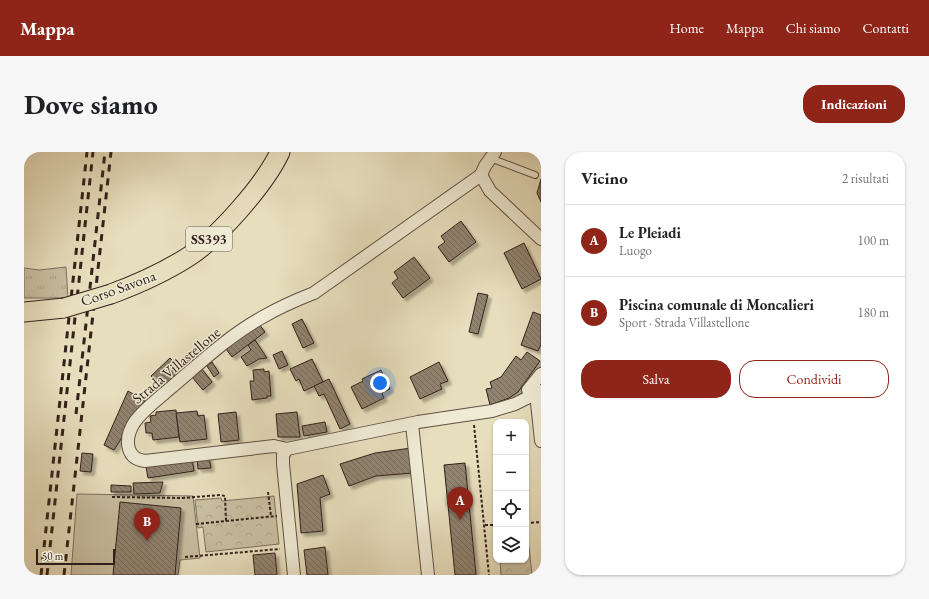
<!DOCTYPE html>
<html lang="it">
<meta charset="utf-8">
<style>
body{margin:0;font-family:"EB Garamond",serif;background:#f6f6f6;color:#202124}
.controls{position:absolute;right:12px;bottom:12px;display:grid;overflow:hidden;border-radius:8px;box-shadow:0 1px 3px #0004}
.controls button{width:36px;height:36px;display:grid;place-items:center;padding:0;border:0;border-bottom:1px solid #e0e0e0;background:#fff;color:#202124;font:20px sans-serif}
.scale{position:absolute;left:12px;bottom:10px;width:79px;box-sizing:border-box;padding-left:4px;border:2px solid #32211a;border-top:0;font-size:11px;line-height:14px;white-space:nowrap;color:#32211a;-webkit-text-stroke:3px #efead4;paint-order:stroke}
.you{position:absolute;left:356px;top:231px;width:14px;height:14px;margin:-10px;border:3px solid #fff;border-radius:50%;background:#1a73e8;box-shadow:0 0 0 6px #1a73e833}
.badge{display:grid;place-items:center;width:26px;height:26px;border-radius:50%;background:#8f2418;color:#fff;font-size:13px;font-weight:700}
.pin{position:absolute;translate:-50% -33px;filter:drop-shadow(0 1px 2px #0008)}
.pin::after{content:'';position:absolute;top:21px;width:14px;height:12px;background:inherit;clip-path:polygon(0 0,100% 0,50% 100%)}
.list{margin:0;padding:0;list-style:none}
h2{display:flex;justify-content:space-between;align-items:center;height:52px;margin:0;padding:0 16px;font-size:17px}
h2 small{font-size:13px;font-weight:400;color:#757577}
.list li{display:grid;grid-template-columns:26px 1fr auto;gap:12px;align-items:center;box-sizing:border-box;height:72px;padding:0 16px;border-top:1px solid #e0e0e0}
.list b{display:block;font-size:15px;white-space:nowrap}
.list p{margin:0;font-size:13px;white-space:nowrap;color:#757577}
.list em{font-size:13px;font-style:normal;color:#757577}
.actions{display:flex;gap:8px;padding:12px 16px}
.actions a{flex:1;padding:9px 0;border:1px solid #8f2418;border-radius:16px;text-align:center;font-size:14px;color:#8f2418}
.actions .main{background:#8f2418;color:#fff}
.icon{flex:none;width:22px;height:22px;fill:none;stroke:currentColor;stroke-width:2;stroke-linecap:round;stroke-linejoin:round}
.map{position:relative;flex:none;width:517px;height:423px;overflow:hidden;border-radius:16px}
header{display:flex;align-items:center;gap:24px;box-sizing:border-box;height:56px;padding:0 20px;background:#8f2418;color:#fff}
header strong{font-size:19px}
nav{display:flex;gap:22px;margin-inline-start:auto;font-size:14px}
.intro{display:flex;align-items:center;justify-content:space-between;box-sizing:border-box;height:96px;padding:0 24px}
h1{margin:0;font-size:28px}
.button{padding:10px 18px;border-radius:16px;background:#8f2418;color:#fff;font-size:14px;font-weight:700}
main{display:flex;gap:24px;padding:0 24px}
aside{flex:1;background:#fff;border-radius:16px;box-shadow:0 1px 3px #0004}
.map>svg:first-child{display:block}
</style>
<header>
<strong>Mappa</strong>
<nav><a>Home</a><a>Mappa</a><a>Chi siamo</a><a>Contatti</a></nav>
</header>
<div class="intro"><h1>Dove siamo</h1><a class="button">Indicazioni</a></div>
<main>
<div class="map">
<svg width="517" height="423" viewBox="0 0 517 423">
<defs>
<pattern id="grass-tufts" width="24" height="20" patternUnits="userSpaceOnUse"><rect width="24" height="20" fill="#c8bea1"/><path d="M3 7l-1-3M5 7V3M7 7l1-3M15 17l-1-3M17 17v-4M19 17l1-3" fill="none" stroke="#aca38a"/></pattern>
<pattern id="park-crowns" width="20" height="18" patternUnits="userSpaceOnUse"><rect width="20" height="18" fill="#c8bea1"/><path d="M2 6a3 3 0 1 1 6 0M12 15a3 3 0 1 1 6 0" fill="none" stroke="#aca38a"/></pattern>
<pattern id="building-back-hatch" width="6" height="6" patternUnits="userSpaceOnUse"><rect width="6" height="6" fill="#90836f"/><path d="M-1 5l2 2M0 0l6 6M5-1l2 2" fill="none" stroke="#766b5a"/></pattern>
<filter id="shadow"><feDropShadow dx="3.5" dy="3.5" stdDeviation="1" flood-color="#0004"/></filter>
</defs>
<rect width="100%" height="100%" fill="#e7debd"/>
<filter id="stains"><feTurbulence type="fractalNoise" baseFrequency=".005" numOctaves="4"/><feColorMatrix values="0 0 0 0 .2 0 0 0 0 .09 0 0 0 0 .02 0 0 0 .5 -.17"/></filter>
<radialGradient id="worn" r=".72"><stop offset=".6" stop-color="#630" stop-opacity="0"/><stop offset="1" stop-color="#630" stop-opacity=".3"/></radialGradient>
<path fill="url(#grass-tufts)" stroke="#7d705e" d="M42 115 44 146H0V116L15 118Z"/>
<g fill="url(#park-crowns)" stroke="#7d705e">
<path d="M250 344 255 392 182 400 179 375 174 376 171 348 197 346 198 349Z"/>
<path d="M502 395H505L508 423H477L476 408H502Z"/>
</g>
<path fill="#c8bea1" stroke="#7d705e" d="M53 342 169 344 176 406 156 408 154 423H47Z"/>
<g fill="url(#building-back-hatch)" stroke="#32211a" filter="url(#shadow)">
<path d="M517 27V50L513 41Z"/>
<path d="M437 69 452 90 425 110 414 95 421 90 417 84Z"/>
<path d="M500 91 517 127 498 137 480 101Z"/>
<path d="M390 105 406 126 379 146 368 131 374 126 370 120Z"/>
<path d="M454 141 464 143 454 182 445 180Z"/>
<path d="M509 160 517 163V192L514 199 497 193Z"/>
<path d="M278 167 290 191 279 196 268 172Z"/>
<path d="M235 172 241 180 208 205 202 197Z"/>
<path d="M231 188 243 206 235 207 223 214 217 205 227 198 224 193Z"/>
<path d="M258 199 264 213 255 217 249 203Z"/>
<path d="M503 200 516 209 494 240 485 246 466 253 462 237 468 236 466 230 477 225 492 204 497 208Z"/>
<path d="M146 206 157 218 138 236 127 224Z"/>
<path d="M288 207 299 230 280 239 275 227 272 229 266 217Z"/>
<path d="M188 210 195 221 190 225 183 214Z"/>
<path d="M415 210 424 229 416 232 418 237 396 247 386 225Z"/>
<path d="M178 217 188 230 179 238 168 225Z"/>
<path d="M240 217V220L245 219 247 244H243V246L228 248 226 229H230L229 218Z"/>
<path d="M357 218 366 237 358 241 360 246 338 257 327 235 339 229 338 227Z"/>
<path d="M305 227 326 272 316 277 300 242 295 244 290 234Z"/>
<path d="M104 239 121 249 90 298 80 293Z"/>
<path d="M152 258 155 285 129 288 128 281H122L121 271 127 270 126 264 132 263V260Z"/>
<path d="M173 259 174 264 180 263 183 287 156 290 152 261Z"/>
<path d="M212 260 215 288 197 290 194 262Z"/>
<path d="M273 260 276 285H254L252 262Z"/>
<path d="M301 270 303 280 280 284 278 274Z"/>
<path d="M387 296 389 321 352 324 325 334 316 312 351 301Z"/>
<path d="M58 301 69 302 67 320 56 319Z"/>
<path d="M185 305 187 316 174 317 173 306Z"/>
<path d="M168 306 170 319 124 326 122 315Z"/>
<path d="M441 311 452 423H431L420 313Z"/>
<path d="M299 323 306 342 296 346 299 379 277 381 273 332Z"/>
<path d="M139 330 136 341 110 342 109 331Z"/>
<path d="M87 333 107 334V340H87Z"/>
<path d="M96 350 157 356 151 423H89Z"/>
<path d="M301 395 304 423H283L280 398Z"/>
<path d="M251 401 253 423H231L229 403Z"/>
</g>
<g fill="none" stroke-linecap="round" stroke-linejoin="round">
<g stroke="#5f5043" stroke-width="8">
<path id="service" d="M466 6 511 23"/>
</g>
<g stroke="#5f5043" stroke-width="14">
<g id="minor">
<path d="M457 23 290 141C272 148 254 156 237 166 203 185 173 214 143 239 133 248 118 259 110 271 105 279 102 287 105 297 107 304 113 308 121 309L250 294 263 297 394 270 468 259 491 252 517 239"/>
<path d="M457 23 466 39 517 87"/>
<path d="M457 23 461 14 471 0"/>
<path d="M509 233 512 241 517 289"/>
<path d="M504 238 517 222"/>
<path d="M388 272 404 423"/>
<path d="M263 297 259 303V312L270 423"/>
</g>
</g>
<g stroke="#32211a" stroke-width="21">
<g id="primary">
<path d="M87 142C114 132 139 121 164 105 194 86 241 32 256 0"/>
<path d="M0 160 40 156"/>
</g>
</g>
<g stroke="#32211a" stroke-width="2" stroke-dasharray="3 2" stroke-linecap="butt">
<path d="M450 273 465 423"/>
<path d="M244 340 247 364"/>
<path d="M88 345 159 346 196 343 201 344 202 369"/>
<path d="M502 371 517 370"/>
<path d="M172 372 253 364"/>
<path d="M461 373H472"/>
<path d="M161 405 256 397"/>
</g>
<use href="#service" stroke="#efead4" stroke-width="6"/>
<use href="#minor" stroke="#efead4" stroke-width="12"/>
<use href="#primary" stroke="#e7debd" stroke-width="19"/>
<g stroke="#32211a" stroke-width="3" stroke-dasharray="7 7" stroke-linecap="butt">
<path d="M52 262 81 0"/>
<path d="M17 423 63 0"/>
<path d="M23 423 69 0"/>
<path d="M40 423 87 0"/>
</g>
<g stroke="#32211a" stroke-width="21" stroke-linecap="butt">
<path id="primary-bridge" d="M40 156 87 142"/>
</g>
<use href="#primary-bridge" stroke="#e7debd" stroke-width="19"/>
</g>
<g text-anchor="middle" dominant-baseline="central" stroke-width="3" stroke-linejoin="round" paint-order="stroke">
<rect fill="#efead4" stroke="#6b5d52" stroke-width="1" x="162" y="75" width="46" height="24" rx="3"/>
<g font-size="14" font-weight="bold" fill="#32211a">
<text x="185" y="87">SS393</text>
</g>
<g font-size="15" fill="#32211a" stroke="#efead4">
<text transform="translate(94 136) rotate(-20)">Corso Savona</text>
<text transform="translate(152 213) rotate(-40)">Strada Villastellone</text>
</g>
</g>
<rect width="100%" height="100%" filter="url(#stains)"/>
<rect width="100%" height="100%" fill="url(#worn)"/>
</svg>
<div class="controls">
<button>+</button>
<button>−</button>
<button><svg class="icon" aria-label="locate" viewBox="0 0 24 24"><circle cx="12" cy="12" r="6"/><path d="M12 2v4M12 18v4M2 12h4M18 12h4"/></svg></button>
<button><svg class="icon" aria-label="layers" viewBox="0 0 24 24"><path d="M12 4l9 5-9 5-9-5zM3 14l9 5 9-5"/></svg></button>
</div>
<div class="scale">50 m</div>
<div class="you"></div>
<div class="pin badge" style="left:436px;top:368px">A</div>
<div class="pin badge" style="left:123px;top:389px">B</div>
</div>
<aside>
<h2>Vicino<small>2 risultati</small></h2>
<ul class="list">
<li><span class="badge">A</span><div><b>Le Pleiadi</b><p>Luogo</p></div><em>100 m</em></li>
<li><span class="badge">B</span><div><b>Piscina comunale di Moncalieri</b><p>Sport · Strada Villastellone</p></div><em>180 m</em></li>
</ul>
<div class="actions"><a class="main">Salva</a><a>Condividi</a></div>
</aside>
</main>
